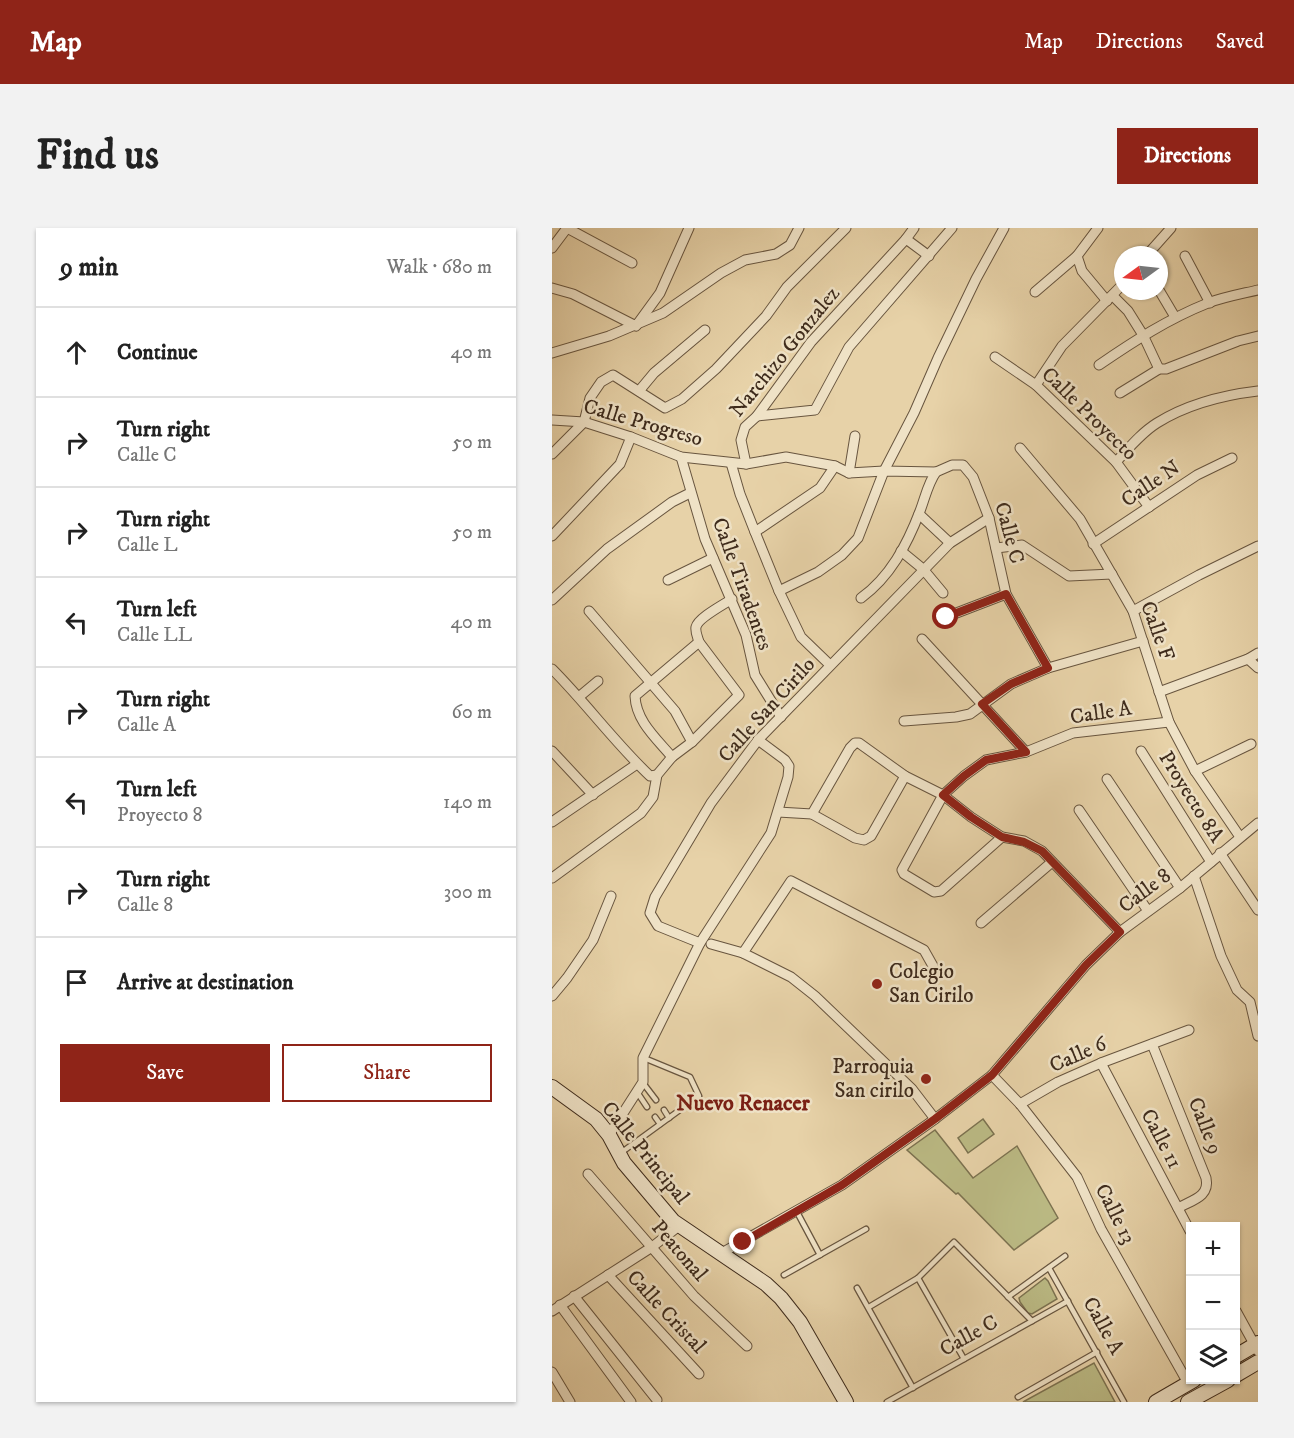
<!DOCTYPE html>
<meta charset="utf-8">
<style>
body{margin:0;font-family:"IM FELL DW Pica",serif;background:#f2f2f2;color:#222}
.controls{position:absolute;right:18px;bottom:18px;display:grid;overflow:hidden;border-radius:0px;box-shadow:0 2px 4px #0004}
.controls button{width:54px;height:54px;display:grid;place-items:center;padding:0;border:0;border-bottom:2px solid #e0e0e0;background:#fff;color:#222;font:30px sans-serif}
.compass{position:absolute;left:562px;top:18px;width:54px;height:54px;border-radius:50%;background:#fff;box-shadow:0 2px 4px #0004;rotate:255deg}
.stop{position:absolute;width:18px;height:18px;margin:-14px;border:4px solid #8f2418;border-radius:50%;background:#fff}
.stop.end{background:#8f2418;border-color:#fff;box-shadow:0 2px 6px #0008}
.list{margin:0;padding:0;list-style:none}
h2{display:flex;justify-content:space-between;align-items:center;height:78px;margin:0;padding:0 24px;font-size:26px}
h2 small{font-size:20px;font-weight:400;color:#767676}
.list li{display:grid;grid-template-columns:39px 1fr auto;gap:18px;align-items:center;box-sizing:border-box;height:90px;padding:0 24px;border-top:2px solid #e0e0e0}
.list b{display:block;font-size:22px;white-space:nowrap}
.list p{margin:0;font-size:20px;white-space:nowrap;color:#767676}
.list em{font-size:20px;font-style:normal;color:#767676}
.actions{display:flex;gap:12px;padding:18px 24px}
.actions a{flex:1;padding:14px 0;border:2px solid #8f2418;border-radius:0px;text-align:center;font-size:21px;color:#8f2418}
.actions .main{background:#8f2418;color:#fff}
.icon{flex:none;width:33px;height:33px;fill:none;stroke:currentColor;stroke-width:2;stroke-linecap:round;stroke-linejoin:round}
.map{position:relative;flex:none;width:706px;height:1174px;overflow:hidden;border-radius:0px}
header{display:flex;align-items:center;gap:36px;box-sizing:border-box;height:84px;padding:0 30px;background:#8f2418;color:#fff}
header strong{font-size:28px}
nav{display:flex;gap:33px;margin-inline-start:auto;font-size:21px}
.intro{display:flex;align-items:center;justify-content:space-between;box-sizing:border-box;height:144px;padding:0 36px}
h1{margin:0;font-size:42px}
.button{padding:15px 27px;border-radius:0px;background:#8f2418;color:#fff;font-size:21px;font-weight:700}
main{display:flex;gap:36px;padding:0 36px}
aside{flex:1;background:#fff;border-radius:0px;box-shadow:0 2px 4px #0004}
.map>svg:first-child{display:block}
</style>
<header>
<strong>Map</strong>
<nav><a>Map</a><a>Directions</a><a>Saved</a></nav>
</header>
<div class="intro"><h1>Find us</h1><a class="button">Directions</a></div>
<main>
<aside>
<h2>9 min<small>Walk · 680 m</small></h2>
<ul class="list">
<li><svg class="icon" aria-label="ahead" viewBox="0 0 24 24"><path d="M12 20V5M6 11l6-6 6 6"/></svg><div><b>Continue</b></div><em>40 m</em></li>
<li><svg class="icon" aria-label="right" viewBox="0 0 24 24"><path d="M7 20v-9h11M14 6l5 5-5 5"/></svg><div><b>Turn right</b><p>Calle C</p></div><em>50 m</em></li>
<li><svg class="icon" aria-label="right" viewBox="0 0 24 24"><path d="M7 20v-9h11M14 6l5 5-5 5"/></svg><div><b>Turn right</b><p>Calle L</p></div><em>50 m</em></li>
<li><svg class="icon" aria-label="left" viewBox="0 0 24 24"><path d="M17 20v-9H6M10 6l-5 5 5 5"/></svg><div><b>Turn left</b><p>Calle LL</p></div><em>40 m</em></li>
<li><svg class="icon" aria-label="right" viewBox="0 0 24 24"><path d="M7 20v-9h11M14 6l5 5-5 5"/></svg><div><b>Turn right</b><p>Calle A</p></div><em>60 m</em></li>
<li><svg class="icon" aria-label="left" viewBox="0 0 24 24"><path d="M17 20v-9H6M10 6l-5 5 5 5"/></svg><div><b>Turn left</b><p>Proyecto 8</p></div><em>140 m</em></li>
<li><svg class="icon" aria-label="right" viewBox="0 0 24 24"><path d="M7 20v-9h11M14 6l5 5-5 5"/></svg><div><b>Turn right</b><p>Calle 8</p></div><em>300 m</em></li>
<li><svg class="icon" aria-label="arrive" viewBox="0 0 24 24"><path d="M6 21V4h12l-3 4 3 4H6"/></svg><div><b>Arrive at destination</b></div></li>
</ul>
<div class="actions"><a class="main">Save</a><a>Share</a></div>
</aside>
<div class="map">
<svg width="706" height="1174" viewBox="0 0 706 1174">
<rect width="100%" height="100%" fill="#e7d2a8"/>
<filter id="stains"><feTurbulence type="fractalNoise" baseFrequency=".00333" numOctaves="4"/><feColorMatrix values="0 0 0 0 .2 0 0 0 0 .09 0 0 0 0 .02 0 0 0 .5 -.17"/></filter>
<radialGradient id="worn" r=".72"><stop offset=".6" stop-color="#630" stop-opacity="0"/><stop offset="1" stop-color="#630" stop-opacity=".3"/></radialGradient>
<g fill="#bbba84" stroke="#7c7250" stroke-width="1.5">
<path d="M431 891 442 906 416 925 406 910Z"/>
<path d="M383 902 421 950 465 918 506 990 462 1022 406 965 404 966 355 922Z"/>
<path d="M493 1050 496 1053 505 1071 480 1086 476 1085 468 1074 467 1070Z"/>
<path d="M542 1135 563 1174H471Z"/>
</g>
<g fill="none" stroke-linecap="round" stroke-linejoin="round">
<g stroke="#68553f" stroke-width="7">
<g id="lane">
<path d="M91 855 104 872"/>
<path d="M85 864 95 879"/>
<path d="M112 882 117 890"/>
<path d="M103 889 108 896"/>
<path d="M70 924 147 868 138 849 92 830"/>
<path d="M245 984 268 1027"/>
<path d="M497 1040 572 1174"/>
<path d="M232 1047 314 1001"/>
<path d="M366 1050 412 1131"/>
<path d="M305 1060 361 1160"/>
<path d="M456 1069 513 1028"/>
<path d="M317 1079 366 1050 402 1014 480 1093"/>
<path d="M466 1169 545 1124"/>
<path d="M335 1174 516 1073"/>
</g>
</g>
<g stroke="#68553f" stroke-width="11">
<g id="street">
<path d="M15 0 80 35"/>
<path d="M354 11 362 0"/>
<path d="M0 20 15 0"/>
<path d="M595 27 619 0"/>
<path d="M525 28 530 43 555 73"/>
<path d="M633 28 658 75"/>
<path d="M0 60 21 66 84 98 108 65 137 0"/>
<path d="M607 62 623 89"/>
<path d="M483 64 525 28 546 0"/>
<path d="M561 68 576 83 591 107 607 141"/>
<path d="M0 125 57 108 111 85 169 45 193 32 224 26 238 17 247 0"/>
<path d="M443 129 484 157 564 234 597 279"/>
<path d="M547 137C582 113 616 91 656 75 672 69 689 66 706 62"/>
<path d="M484 157 510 118 571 56"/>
<path d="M87 163 102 145 153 102"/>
<path d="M568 165 607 141H614L686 113 706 108"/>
<path d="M205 188 263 182 297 119 400 0"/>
<path d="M0 192 32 194 79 209 129 229 194 236 234 229 283 238 297 245 332 243 384 244 400 237H411L421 249 437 290 454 366 496 440"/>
<path d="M468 220 528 291 581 383 617 494 643 543 688 609"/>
<path d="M0 226 32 194 38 170 49 154 61 147 113 180 130 171 164 141 214 88 235 59 294 0"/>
<path d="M129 229 153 311 194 407 203 447 229 489"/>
<path d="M564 234C577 220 589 205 605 195 634 177 672 167 706 163"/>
<path d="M179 235 188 266 203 304 227 363 249 409 278 437"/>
<path d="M194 236 189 212 193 199 205 188 259 114 354 11 377 28"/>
<path d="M297 245 303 208"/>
<path d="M367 286 398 315"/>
<path d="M203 304 268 260 283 238"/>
<path d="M0 308 68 236 79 209"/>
<path d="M541 316 645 247 680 230"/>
<path d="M444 320 470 317 517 348 560 346"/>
<path d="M349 323 371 341 391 365"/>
<path d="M116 352 161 330"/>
<path d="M227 363 266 344 290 327 306 310 332 243 362 185 386 130 424 51 452 0"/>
<path d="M309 370C338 349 355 317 368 283 373 270 376 255 384 244"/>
<path d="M0 372 55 321 120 274 138 265"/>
<path d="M37 383 123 483 140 514"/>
<path d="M581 383 647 347 706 318"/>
<path d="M394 389 454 366"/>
<path d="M370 411 474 524"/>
<path d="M696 431 706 440"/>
<path d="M0 441C34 475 63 515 98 548L105 547"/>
<path d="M607 464 696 431 706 425"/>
<path d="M28 468 46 453"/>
<path d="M352 493 404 489 418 486 459 456 496 440 591 413"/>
<path d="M0 523 41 567"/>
<path d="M589 523 659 634"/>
<path d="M120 529C104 510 84 493 83 468L147 414"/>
<path d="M643 543 699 516"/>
<path d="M555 551 628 660"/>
<path d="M527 582 596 683"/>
<path d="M226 584 260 586 303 610 312 612 319 608 353 548"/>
<path d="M260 586 298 520 303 515H307L353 548 391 567 419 589 450 609 472 613 490 623 568 704"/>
<path d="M0 594 85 536"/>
<path d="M450 609 389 663 382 664 352 646 350 642 391 567 412 548 434 532 474 524 521 505 617 494"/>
<path d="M668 625 706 682"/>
<path d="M642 648 669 728 685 762 698 774 706 808"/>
<path d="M0 650 89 585 101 569 105 547 120 529 140 514 187 467 147 414C146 410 143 404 144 399 146 390 171 377 180 371"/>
<path d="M429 695 500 634"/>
<path d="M148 715 106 698 98 685 103 669 159 575 206 512 398 315 437 290"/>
<path d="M159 716 191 725"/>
<path d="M381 738 372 722 239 653 191 725 239 749 263 768 360 861 383 891"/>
<path d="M0 768 15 750 41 712 59 668"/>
<path d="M600 816 654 950C658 969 640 972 626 980"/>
<path d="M549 835 638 1003"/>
<path d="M440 847 468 876 525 949 549 1001 636 1155"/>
<path d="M468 876 506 854 549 835 637 802"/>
<path d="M57 907 91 854V830L148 715 219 605 236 549 237 538 233 532 206 512"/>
<path d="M36 946 142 1068 195 1118"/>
<path d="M168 1026 290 957 383 891 440 847 534 737 568 704 628 660 706 595"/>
<path d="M56 1047 147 1146"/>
<path d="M22 1068 105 1172"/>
<path d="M8 1077 79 1174"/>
<path d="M0 1083 100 1019 127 998"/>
<path d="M684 1083 706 1123"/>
<path d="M0 1144 18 1174"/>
</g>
</g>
<g stroke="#3e2b1c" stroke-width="16">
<g id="secondary">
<path d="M0 859 44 891 57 907 72 935 121 993 214 1056 229 1070 248 1094 294 1174"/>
<path d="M684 1128 706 1115"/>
<path d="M684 1147 706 1134"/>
<path d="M604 1174 642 1152"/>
<path d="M636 1174 676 1152"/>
</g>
</g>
<use href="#lane" stroke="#efe2c6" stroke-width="4.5"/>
<use href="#street" stroke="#efe2c6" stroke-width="9"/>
<use href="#secondary" stroke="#efe2c6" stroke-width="14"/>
</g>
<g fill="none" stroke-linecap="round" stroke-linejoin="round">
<path stroke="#8f2418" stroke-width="8" d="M191 1014 290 957 383 891 440 847 534 737 568 704 490 623 472 614 450 609 419 589 391 567 412 548 434 532 474 524 430 476 459 456 496 440 454 366 394 389"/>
</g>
<g fill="#8f2418" stroke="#efe2c6" stroke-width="2">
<circle cx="325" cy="756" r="6"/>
<circle cx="374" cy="851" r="6"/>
</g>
<g text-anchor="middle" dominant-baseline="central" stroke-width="5" stroke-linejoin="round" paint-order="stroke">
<g font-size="21" fill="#3e2b1c" stroke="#efe2c6">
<text transform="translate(233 124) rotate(-51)">Narchizo Gonzalez</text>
<text transform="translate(537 186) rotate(44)">Calle Proyecto</text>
<text transform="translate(91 195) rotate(16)">Calle Progreso</text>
<text transform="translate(599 256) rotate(-34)">Calle N</text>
<text transform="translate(457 305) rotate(75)">Calle C</text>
<text transform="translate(190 356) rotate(70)">Calle Tiradentes</text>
<text transform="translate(605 403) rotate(70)">Calle F</text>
<text transform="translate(215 482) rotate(-48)">Calle San Cirilo</text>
<text transform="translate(549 485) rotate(-9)">Calle A</text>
<text transform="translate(639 569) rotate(58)">Proyecto 8A</text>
<text transform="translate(593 663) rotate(-37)">Calle 8</text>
<text transform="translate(526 827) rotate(-24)">Calle 6</text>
<text transform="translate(653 898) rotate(68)">Calle 9</text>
<text transform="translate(609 911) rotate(62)">Calle 11</text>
<text transform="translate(93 925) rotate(51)">Calle Principal</text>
<text transform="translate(563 986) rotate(63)">Calle 13</text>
<text transform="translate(127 1023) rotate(49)">Peatonal</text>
<text transform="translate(114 1084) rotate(47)">Calle Cristal</text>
<text transform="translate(551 1098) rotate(61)">Calle A</text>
<text transform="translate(417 1108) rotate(-29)">Calle C</text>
</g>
<g font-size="21" fill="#3e2b1c" stroke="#efe2c6" text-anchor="start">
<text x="337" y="744">Colegio<tspan x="337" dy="24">San Cirilo</tspan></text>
<text x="362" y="839" text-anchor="end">Parroquia<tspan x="362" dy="24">San cirilo</tspan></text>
</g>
<g font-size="22" font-weight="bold" fill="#7a1f14" stroke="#efe2c6">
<text x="191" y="875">Nuevo Renacer</text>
</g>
</g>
<rect width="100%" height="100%" filter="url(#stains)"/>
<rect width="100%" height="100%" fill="url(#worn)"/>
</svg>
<div class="controls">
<button>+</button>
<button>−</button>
<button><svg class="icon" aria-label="layers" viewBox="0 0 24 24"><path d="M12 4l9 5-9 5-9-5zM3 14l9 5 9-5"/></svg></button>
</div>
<svg class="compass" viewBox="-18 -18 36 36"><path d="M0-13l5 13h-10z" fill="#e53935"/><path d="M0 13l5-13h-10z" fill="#767676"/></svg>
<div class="stop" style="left:394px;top:389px"></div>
<div class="stop end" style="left:191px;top:1014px"></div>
</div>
</main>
